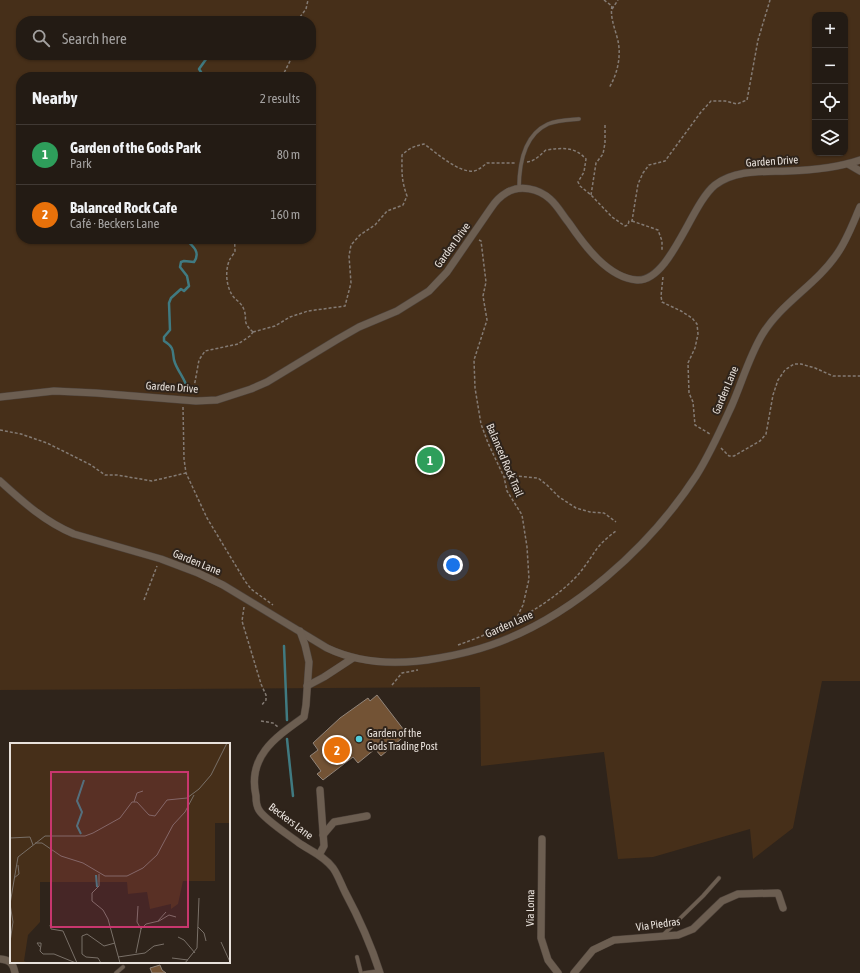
<!DOCTYPE html>
<meta charset="utf-8">
<style>
body{margin:0;font-family:"Asap Condensed",sans-serif;background:#2f2822;color:#f1f3f6}
.controls{position:absolute;right:12px;top:12px;display:grid;overflow:hidden;border-radius:8px;box-shadow:0 1px 3px #0004}
.controls button{width:36px;height:36px;display:grid;place-items:center;padding:0;border:0;border-bottom:1px solid #403934;background:#231b14;color:#f1f3f6;font:20px sans-serif}
.you{position:absolute;left:453px;top:565px;width:14px;height:14px;margin:-10px;border:3px solid #fff;border-radius:50%;background:#1a73e8;box-shadow:0 0 0 6px #1a73e833}
.badge{display:grid;place-items:center;width:26px;height:26px;border-radius:50%;background:#1a73e8;color:#fff;font-size:13px;font-weight:700}
.pin{position:absolute;translate:-50% -50%;border:2px solid #fff;box-shadow:0 1px 4px #0006}
.list{margin:0;padding:0;list-style:none}
h2{display:flex;justify-content:space-between;align-items:center;height:52px;margin:0;padding:0 16px;font-size:17px}
h2 small{font-size:13px;font-weight:400;color:#a3a1a0}
.list li{display:grid;grid-template-columns:26px 1fr auto;gap:12px;align-items:center;box-sizing:border-box;height:60px;padding:0 16px;border-top:1px solid #403934}
.list b{display:block;font-size:15px;white-space:nowrap}
.list p{margin:0;font-size:13px;white-space:nowrap;color:#a3a1a0}
.list em{font-size:13px;font-style:normal;color:#a3a1a0}
.icon{flex:none;width:22px;height:22px;fill:none;stroke:currentColor;stroke-width:2;stroke-linecap:round;stroke-linejoin:round}
.map{position:relative;flex:none;width:860px;height:973px;overflow:hidden}
.search{position:absolute;background:#231b14;box-shadow:0 1px 3px #0004;left:16px;top:16px;width:300px;height:44px;display:flex;align-items:center;gap:10px;box-sizing:border-box;padding:0 14px;border-radius:16px;color:#a3a1a0;font-size:15px}
.panel{position:absolute;background:#231b14;box-shadow:0 1px 3px #0004;left:16px;top:72px;width:300px;height:172px;border-radius:16px}
.map>svg:first-child{display:block}
</style>
<div class="map">
<svg width="860" height="973" viewBox="0 0 860 973">
<rect width="100%" height="100%" fill="#2f241b"/>
<path fill="#462f19" fill-rule="evenodd" d="M0 0H860V681H822L793 828 753 859 750 829 653 857 618 859 604 752 481 766 480 687 0 690ZM815 15H845V153H815ZM21 21H311V55H21ZM21 77H311V239H21Z"/>
<g fill="none" stroke-linecap="round" stroke-linejoin="round">
<g stroke="#407a81" stroke-width="2.5">
<path d="M202 77 201 72 199 69 209 55"/>
<path d="M185 239C193 246 201 252 194 262L184 261 181 262 180 267 187 276 189 286 184 291 181 289 171 298 169 303 170 330 164 337V341C177 349 171 353 175 363 179 373 185 379 188 390"/>
<path d="M284 646 287 720"/>
<path d="M287 739 293 796"/>
</g>
</g>
<g fill="#735335" stroke="#918479">
<path d="M377 695 407 734 381 756 375 749 358 763 353 757 323 780 317 774 321 771 310 756 318 750 313 743 340 718 368 698 370 701Z"/>
<path d="M160 965 162 970 166 973H152L150 968Z"/>
</g>
<g fill="none" stroke-linecap="round" stroke-linejoin="round">
<g stroke="#4d423a" stroke-width="4.5">
<g id="lane">
<path d="M519 189C519 165 524 135 548 124 558 120 568 120 579 119"/>
<path d="M663 935 703 896 719 878"/>
<path d="M357 957 361 973"/>
<path d="M116 973 123 967"/>
<path d="M364 973 379 971"/>
</g>
</g>
<g stroke="#4d423a" stroke-width="8">
<g id="street">
<path d="M848 164 860 171"/>
<path d="M0 397 54 391 96 393 196 401 217 400 251 389 267 382 338 339 359 327 397 311 429 291 447 272 491 208C495 202 499 197 506 193 520 184 539 189 550 199 558 206 563 216 569 223 584 245 608 278 637 280 670 282 691 204 715 185 736 169 764 172 788 171 812 170 837 168 860 160"/>
<path d="M0 481C23 502 45 522 74 534L161 559 198 573 223 585 327 648C363 665 401 665 439 658 456 655 474 651 491 645 572 617 649 548 696 476 710 454 721 429 732 405 742 382 749 357 762 335 781 303 816 285 837 254 847 240 853 223 860 207"/>
<path d="M300 631 305 645 309 662 306 705 304 717C276 737 247 756 256 796 256 800 257 807 259 810 264 819 290 836 299 843 311 851 324 856 333 868 338 875 341 884 345 892 359 918 371 945 380 973"/>
<path d="M307 686 324 677 353 658"/>
<path d="M323 835 334 822 367 816"/>
<path d="M542 839 541 938 548 960 558 973"/>
<path d="M319 855 324 846 320 790"/>
<path d="M0 959C10 960 13 963 15 973"/>
<path d="M574 973 593 950 614 940 678 935 693 929 722 901 738 894 778 893 783 908"/>
</g>
</g>
<g stroke="#847b74" stroke-width="1.5" stroke-dasharray="3 2" stroke-linecap="butt">
<path d="M604 0 612 6C610 16 614 26 617 37 622 54 618 73 609 88"/>
<path d="M612 9 618 0"/>
<path d="M297 21 306 9 308 0"/>
<path d="M282 77 293 55"/>
<path d="M527 162C535 161 540 155 546 150 562 148 574 146 586 159L584 172 578 182 580 186 591 195 612 217 625 226 628 225 629 221H632L638 184 643 173 649 165 665 161 701 112 711 101H725L737 104 747 100 758 40 770 0"/>
<path d="M591 195 596 163 603 154 605 143V123"/>
<path d="M632 221 658 230 662 241V251"/>
<path d="M236 239C234 244 235 247 235 251 234 254 231 257 230 259 225 269 226 284 231 293 234 300 242 302 244 310 248 320 241 321 253 332"/>
<path d="M479 240 481 241 486 282 483 296 487 320 474 360 475 388 481 424 488 443 504 477 507 491 522 515 527 547 529 579 523 605 515 621"/>
<path d="M663 277 661 296 662 302 681 311 692 318 697 324 698 334 695 348 688 363 689 393 693 402 695 425 710 434"/>
<path d="M253 332 275 326 290 317 308 311 345 306 351 283 349 256 351 245 360 235 375 225 387 211 403 205 407 196C401 179 402 172 402 155 409 148 415 146 424 144 437 153 458 173 474 171 479 170 483 166 487 163H515"/>
<path d="M193 393 199 360 205 351 238 344 250 336 253 332"/>
<path d="M183 407 184 459 186 473 207 518 245 581 251 589 273 605"/>
<path d="M0 430 21 434 47 443 91 465 105 475H117L152 481 186 473"/>
<path d="M721 448 729 456H734L760 441 766 434 773 395 778 380 785 370 794 364H801L815 368 833 376H860"/>
<path d="M504 477 515 476 538 478 547 485 559 497 576 508 590 512 604 513 616 522"/>
<path d="M144 600 157 566"/>
<path d="M244 607 242 621 261 684 266 695V700L261 706"/>
<path d="M458 645C498 631 544 609 574 579 583 570 589 560 596 550 601 543 609 536 616 531"/>
<path d="M392 685 402 673 418 670"/>
<path d="M261 721 273 723 278 727"/>
</g>
<use href="#lane" stroke="#6c5e51" stroke-width="3.5"/>
<use href="#street" stroke="#6c5e51" stroke-width="7"/>
</g>
<circle fill="#52cbd9" stroke="#2f241b" stroke-width="1.5" cx="359" cy="739" r="4"/>
<g text-anchor="middle" dominant-baseline="central" stroke-width="4" stroke-linejoin="round" paint-order="stroke">
<g font-size="11" fill="#e8e1db" stroke="#2f241b">
<text transform="translate(772 161) rotate(-4)">Garden Drive</text>
<text transform="translate(452 245) rotate(-54)">Garden Drive</text>
<text transform="translate(172 387) rotate(4)">Garden Drive</text>
<text transform="translate(725 390) rotate(-67)">Garden Lane</text>
<text transform="translate(505 460) rotate(67)">Balanced Rock Trail</text>
<text transform="translate(197 562) rotate(22)">Garden Lane</text>
<text transform="translate(509 624) rotate(-24)">Garden Lane</text>
<text transform="translate(291 821) rotate(37)">Beckers Lane</text>
<text transform="translate(530 908) rotate(-89)">Via Loma</text>
<text transform="translate(658 924) rotate(-8)">Via Piedras</text>
</g>
<g font-size="11" fill="#e8e1db" stroke="#2f241b" text-anchor="start">
<text x="367" y="733">Garden of the<tspan x="367" dy="13">Gods Trading Post</tspan></text>
</g>
</g>
<g transform="translate(10 743)">
<rect width="220" height="220" fill="#2f241b"/>
<path d="M0 0H220V80H205V138H173L168 161 161 166V161L140 166 137 149 118 151 117 139H30V179L18 192 14 218 18 220H0Z" fill="#462f19"/>
<path fill="none" stroke="#407a81" stroke-width="2" d="M71 91 67 83 72 69 67 58 74 37M86 132 87 144"/>
<path fill="none" stroke="#797068" stroke-width="1" d="M124 59 127 50 133 48M0 95 20 94 23 102M25 100H32L51 113 73 120 95 133H117L133 125 147 112 163 82 175 69 184 52M89 131V143L82 150V158L93 167 98 176 110 220M4 135 9 131 8 122M128 163 127 179 131 186M148 178 156 169M43 184 40 182 41 186 53 188 67 220M188 184 194 190 196 198M168 194 174 197 185 210M0 199 3 179 0 161 8 114 35 93H75L83 90 110 75 122 59H127L139 72 145 73 157 57 177 55 189 46 201 32 217 0M211 199 220 219M30 204 27 200H31V202L30 208 33 211H44L66 220M126 210 131 186 136 181 149 178 159 172 166 174M108 214 135 210 144 203 154 201M162 215 178 217M91 220 88 215 76 214 72 211V193L77 191 94 203 105 200M175 220 187 205 189 155"/>
<path fill="#c8366e" fill-opacity="0.15" stroke="#c8366e" stroke-width="2" d="M41 29H178V184H41Z"/>
<rect width="220" height="220" fill="none" stroke="#e8e1db" stroke-width="2"/>
</g>
</svg>
<div class="controls">
<button>+</button>
<button>−</button>
<button><svg class="icon" aria-label="locate" viewBox="0 0 24 24"><circle cx="12" cy="12" r="6"/><path d="M12 2v4M12 18v4M2 12h4M18 12h4"/></svg></button>
<button><svg class="icon" aria-label="layers" viewBox="0 0 24 24"><path d="M12 4l9 5-9 5-9-5zM3 14l9 5 9-5"/></svg></button>
</div>
<div class="you"></div>
<div class="pin badge" style="left:430px;top:460px;background:#2e9e5b">1</div>
<div class="pin badge" style="left:337px;top:750px;background:#e8710a">2</div>
<div class="search"><svg class="icon" aria-label="search" viewBox="0 0 24 24"><circle cx="10" cy="10" r="6"/><path d="M15 15l6 6"/></svg>Search here</div>
<section class="panel">
<h2>Nearby<small>2 results</small></h2>
<ul class="list">
<li><span class="badge" style="background:#2e9e5b">1</span><div><b>Garden of the Gods Park</b><p>Park</p></div><em>80 m</em></li>
<li><span class="badge" style="background:#e8710a">2</span><div><b>Balanced Rock Cafe</b><p>Café · Beckers Lane</p></div><em>160 m</em></li>
</ul>
</section>
</div>
